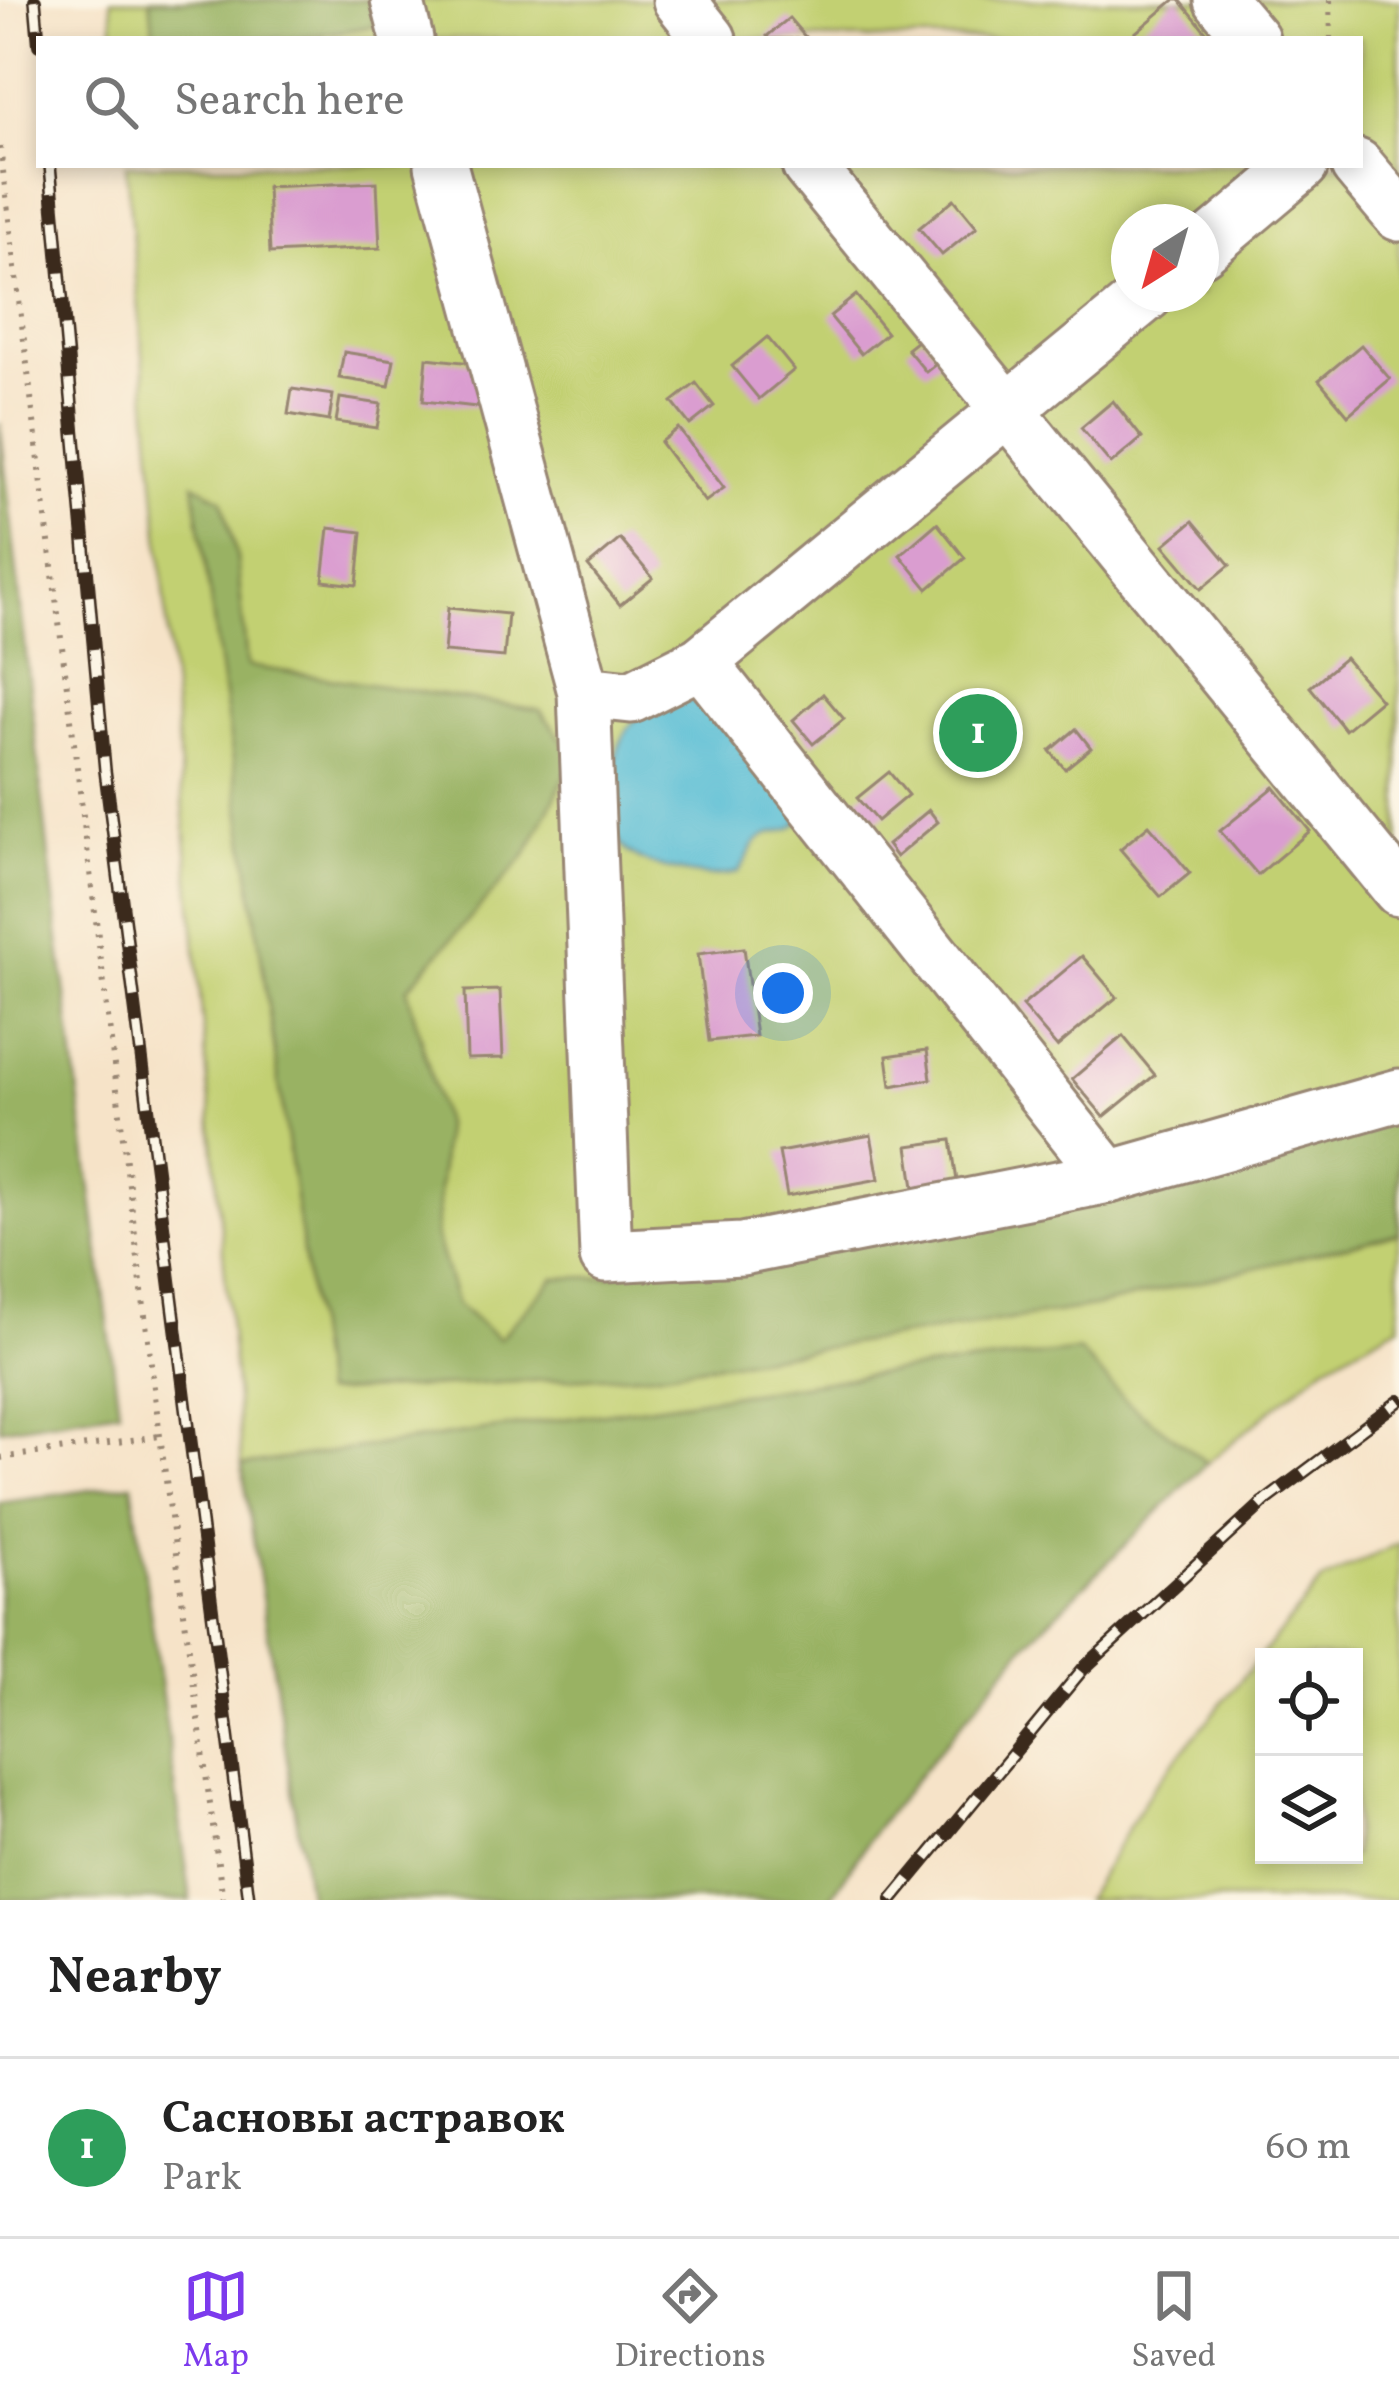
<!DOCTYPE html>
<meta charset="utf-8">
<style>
body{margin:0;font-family:Vollkorn,serif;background:#f2f2f2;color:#222}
.controls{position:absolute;right:36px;bottom:36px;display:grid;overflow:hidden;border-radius:0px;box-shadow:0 6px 18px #0003}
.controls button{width:108px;height:108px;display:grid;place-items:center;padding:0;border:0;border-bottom:3px solid #e0e0e0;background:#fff;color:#222;font:60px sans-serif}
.compass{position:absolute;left:1111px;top:204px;width:108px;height:108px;border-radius:50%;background:#fff;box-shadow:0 6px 18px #0003;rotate:217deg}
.you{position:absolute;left:783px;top:993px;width:42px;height:42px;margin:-30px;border:9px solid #fff;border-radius:50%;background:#1a73e8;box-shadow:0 0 0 18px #1a73e833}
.badge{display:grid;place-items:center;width:78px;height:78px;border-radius:50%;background:#7c3aed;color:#fff;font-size:39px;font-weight:700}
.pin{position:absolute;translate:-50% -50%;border:6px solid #fff;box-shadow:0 3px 12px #0006}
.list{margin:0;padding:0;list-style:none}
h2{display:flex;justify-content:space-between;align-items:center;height:156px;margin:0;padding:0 48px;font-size:51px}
h2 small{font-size:39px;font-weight:400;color:#767676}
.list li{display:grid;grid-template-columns:78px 1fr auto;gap:36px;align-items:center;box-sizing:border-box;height:180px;padding:0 48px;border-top:3px solid #e0e0e0}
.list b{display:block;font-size:45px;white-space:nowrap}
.list p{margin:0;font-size:39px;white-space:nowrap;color:#767676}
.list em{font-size:39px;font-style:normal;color:#767676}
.icon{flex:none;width:66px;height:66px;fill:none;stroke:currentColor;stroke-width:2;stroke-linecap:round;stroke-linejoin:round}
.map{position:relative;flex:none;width:1399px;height:1900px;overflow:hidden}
.search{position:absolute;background:#fff;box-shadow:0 6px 18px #0003;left:36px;right:36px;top:36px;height:132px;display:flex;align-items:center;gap:30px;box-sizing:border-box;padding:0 42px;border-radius:0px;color:#767676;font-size:45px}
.sheet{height:336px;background:#fff}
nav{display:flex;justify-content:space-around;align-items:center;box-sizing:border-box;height:168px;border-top:3px solid #e0e0e0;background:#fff;font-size:33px;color:#767676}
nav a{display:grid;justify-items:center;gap:6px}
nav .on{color:#7c3aed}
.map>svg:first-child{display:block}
</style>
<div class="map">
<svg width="1399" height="1900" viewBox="0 0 1399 1900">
<rect width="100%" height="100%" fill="#fcf5e5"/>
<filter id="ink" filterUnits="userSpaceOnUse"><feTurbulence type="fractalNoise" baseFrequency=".00833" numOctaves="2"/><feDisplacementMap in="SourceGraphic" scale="24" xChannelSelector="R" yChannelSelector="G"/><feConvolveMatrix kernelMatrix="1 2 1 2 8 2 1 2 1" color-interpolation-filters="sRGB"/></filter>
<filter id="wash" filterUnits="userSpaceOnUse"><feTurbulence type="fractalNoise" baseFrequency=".004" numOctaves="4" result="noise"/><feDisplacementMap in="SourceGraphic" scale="48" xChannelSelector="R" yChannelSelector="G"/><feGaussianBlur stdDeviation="2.7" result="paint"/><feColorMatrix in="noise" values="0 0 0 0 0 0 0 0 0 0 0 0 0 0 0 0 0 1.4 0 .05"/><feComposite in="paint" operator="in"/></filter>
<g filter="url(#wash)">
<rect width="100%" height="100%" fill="#f6e3c8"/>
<g fill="#c2d072" stroke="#7e7d48" stroke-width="3" fill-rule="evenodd">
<path d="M111 0H1399V1325L1324 1366 1207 1463 1024 1646 880 1823 829 1900H309L242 1465 126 165H1360V39H114ZM1129 222H1201V294H1129Z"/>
<path d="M1399 1543V1900H1085L1153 1787 1322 1581ZM1354 1657V1855H1264V1657Z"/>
</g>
<g fill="#99b264" stroke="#6a6e41" stroke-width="3">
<path d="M150 0H369L375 26 290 39H154Z"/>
<path d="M0 423 52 885 119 1410 0 1429Z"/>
<path d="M194 484 222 499 237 558 247 666 540 710 575 757 526 855 407 989 444 1124 436 1236 457 1305 499 1339 554 1278 603 1277 1399 1116V1233L1093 1307 652 1374 323 1393Z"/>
<path d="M1079 1351 1128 1403 1207 1463 1024 1646 880 1823 829 1900H309L242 1465 891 1372Z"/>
<path d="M132 1484 191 1900H0V1503Z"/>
</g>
<path fill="#57bdd5" stroke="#49747a" stroke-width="3" d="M669 696 690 698 715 708 801 819C790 835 778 828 763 837 750 845 748 861 738 872 718 879 695 875 674 870 654 866 629 858 617 840 599 810 612 740 638 717 647 709 659 703 669 696Z"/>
<g id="blocks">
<g fill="#da9dd0">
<path d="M1174 0H1180L1212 39H1128Z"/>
<path d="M789 18 807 39H769L767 36Z"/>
<path d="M377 182 380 248 270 253 267 187Z"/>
<path d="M954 199 977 227 942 255 919 228Z"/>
<path d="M856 295 887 333 861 354 830 316Z"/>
<path d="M767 337 794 370 759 399 732 366Z"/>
<path d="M922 337 941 360 926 372 907 349Z"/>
<path d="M1361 345 1390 379 1348 415 1319 380Z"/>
<path d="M344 352 394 360 389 386 339 378Z"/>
<path d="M427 358 481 364 477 407 423 401Z"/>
<path d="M696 383 714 406 690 425 672 402Z"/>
<path d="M292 389 333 395 329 421 288 414Z"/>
<path d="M340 398 381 404 377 428 336 422Z"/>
<path d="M1113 401 1142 438 1111 464 1081 428Z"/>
<path d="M678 428 724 488 705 502 660 442Z"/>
<path d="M1193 521 1230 565 1201 589 1164 545Z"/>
<path d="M937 523 965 558 928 589 900 555Z"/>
<path d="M329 528 362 532 357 585 323 581Z"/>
<path d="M620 539 653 578 620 605 588 566Z"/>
<path d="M448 608 508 614 504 657 444 652Z"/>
<path d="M1345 658 1381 700 1345 730 1310 687Z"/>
<path d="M823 694 844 719 813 744 793 720Z"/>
<path d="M1076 729 1091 748 1065 769 1050 751Z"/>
<path d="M889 772 908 795 877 821 857 798Z"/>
<path d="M1274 787 1310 831 1258 875 1220 831Z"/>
<path d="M929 810 938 822 896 857 887 845Z"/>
<path d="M1149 825 1190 873 1161 897 1120 849Z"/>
<path d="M744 948 756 1036 709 1041 698 954Z"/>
<path d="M1082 956 1117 997 1057 1047 1022 1006Z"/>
<path d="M500 990 503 1058 467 1059 465 991Z"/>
<path d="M1123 1036 1155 1075 1104 1117 1072 1079Z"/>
<path d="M927 1050 931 1079 891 1086 887 1056Z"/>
<path d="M871 1135 879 1179 787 1196 779 1152Z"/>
<path d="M951 1140 959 1195 916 1201 908 1146Z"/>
</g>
</g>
</g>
<g filter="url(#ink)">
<use href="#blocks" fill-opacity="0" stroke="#988673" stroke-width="3"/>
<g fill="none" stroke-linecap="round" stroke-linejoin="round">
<g stroke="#988673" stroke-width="57">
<g id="minor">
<path d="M397 0 407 39"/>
<path d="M679 0 710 39"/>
<path d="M1220 0 1253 39"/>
<path d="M441 165 584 692 631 697 701 662 1148 294"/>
<path d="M808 165 1399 890"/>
<path d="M1357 165 1399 215"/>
<path d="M1201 250 1302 165"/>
<path d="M701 662 1109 1177"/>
<path d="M584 692 606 1256 742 1249 1109 1177 1399 1095"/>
</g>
</g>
<g stroke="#988673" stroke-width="6" stroke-dasharray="3 9" stroke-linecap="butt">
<path d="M1330 0 1331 39"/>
<path d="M0 147 160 1436 223 1900"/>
<path d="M0 1458 160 1436"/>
</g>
<use href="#minor" stroke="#fff" stroke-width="51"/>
<g stroke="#3b2a1e" stroke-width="14">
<g id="rail">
<path d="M35 0 39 45"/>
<path d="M50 165 105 770 249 1900"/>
<path d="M892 1900 1083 1669 1264 1502 1399 1401"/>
</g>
</g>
<use href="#rail" stroke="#fcf5e5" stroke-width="9" stroke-dasharray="27" stroke-linecap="butt"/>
</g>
</g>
</svg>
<div class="controls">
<button><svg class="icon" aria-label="locate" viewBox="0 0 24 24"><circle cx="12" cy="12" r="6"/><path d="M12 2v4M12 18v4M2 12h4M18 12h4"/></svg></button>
<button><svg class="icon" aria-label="layers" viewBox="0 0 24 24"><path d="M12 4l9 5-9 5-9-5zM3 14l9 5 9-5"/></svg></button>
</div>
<svg class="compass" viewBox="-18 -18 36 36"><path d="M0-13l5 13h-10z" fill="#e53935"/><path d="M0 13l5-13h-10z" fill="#767676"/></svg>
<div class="you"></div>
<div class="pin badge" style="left:978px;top:733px;background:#2e9e5b">1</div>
<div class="search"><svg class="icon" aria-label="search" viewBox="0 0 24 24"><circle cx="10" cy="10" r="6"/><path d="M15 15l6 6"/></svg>Search here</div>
</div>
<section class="sheet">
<h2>Nearby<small></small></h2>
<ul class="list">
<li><span class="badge" style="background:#2e9e5b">1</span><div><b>Сасновы астравок</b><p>Park</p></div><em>60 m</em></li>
</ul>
</section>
<nav>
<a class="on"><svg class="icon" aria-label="map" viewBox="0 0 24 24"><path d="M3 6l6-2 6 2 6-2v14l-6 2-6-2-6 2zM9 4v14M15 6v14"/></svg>Map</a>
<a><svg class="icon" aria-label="directions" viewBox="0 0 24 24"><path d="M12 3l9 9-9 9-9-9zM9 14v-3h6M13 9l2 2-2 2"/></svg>Directions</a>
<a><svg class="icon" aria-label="saved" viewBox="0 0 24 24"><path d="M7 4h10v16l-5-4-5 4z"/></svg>Saved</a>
</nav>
